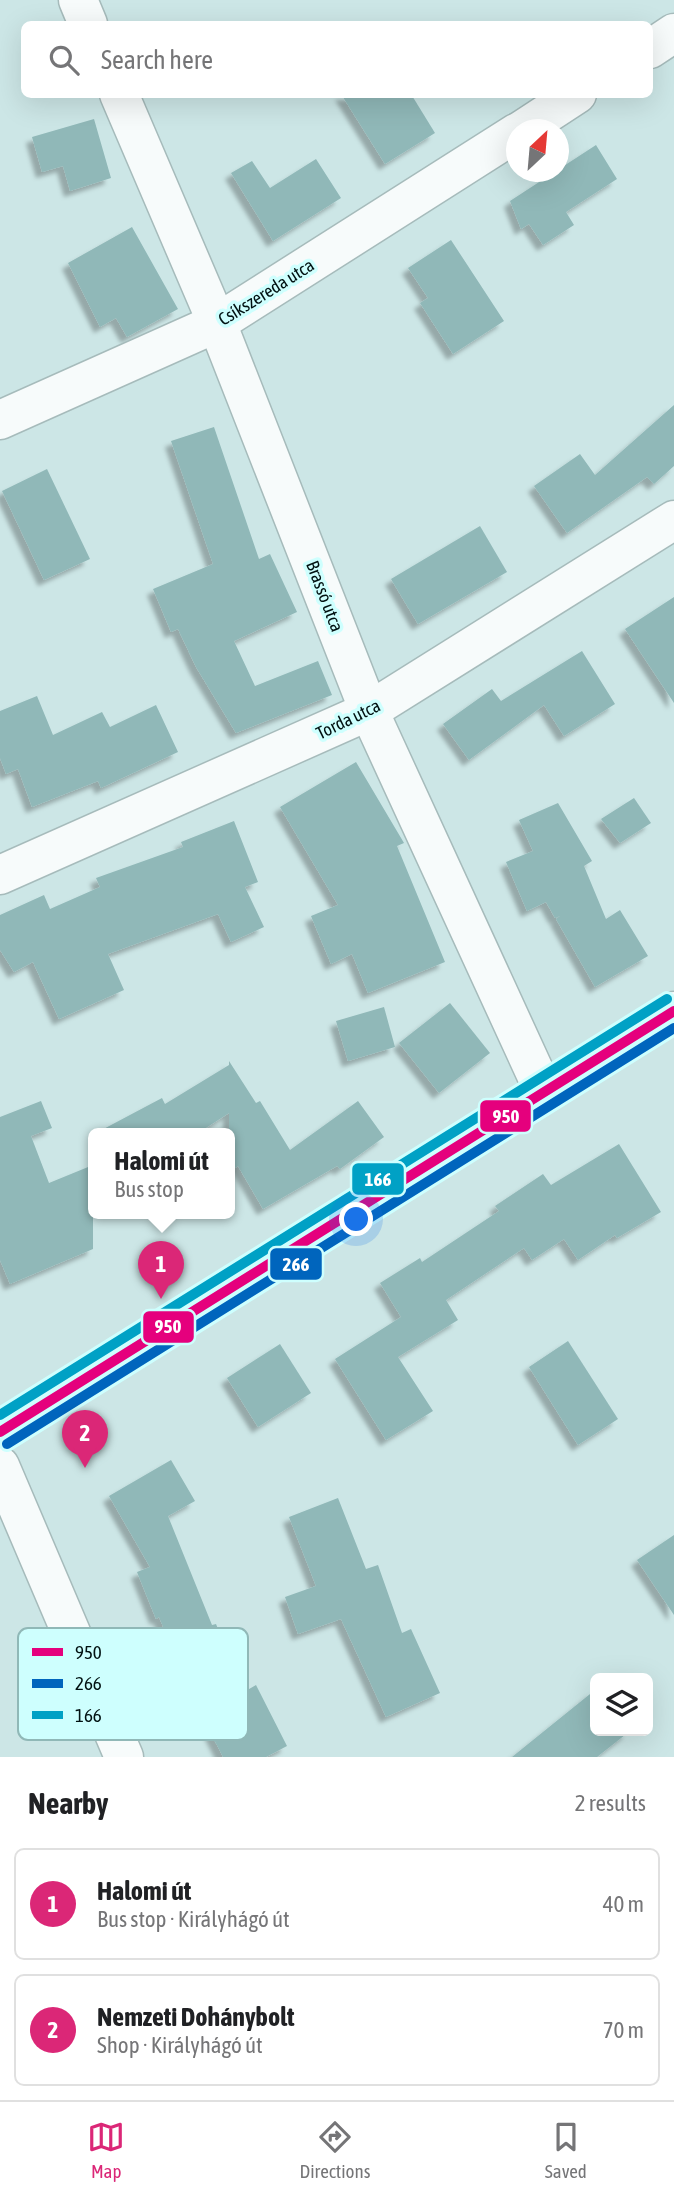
<!DOCTYPE html>
<meta charset="utf-8">
<style>
body{margin:0;font-family:"Asap Condensed",sans-serif;background:#f2f2f2;color:#202124}
.controls{position:absolute;right:21px;bottom:21px;display:grid;overflow:hidden;border-radius:10px;box-shadow:0 7px 28px #0002}
.controls button{width:63px;height:63px;display:grid;place-items:center;padding:0;border:0;border-bottom:2px solid #e0e0e0;background:#fff;color:#202124;font:35px sans-serif}
.compass{position:absolute;left:506px;top:119px;width:63px;height:63px;border-radius:50%;background:#fff;box-shadow:0 7px 28px #0002;rotate:26deg}
.you{position:absolute;left:357px;top:1220px;width:24px;height:24px;margin:-18px;border:5px solid #fff;border-radius:50%;background:#1a73e8;box-shadow:0 0 0 10px #1a73e833}
.badge{display:grid;place-items:center;width:46px;height:46px;border-radius:50%;background:#db2777;color:#fff;font-size:23px;font-weight:700}
.pin{position:absolute;translate:-50% -58px;filter:drop-shadow(0 2px 4px #0008)}
.pin::after{content:'';position:absolute;top:37px;width:24px;height:21px;background:inherit;clip-path:polygon(0 0,100% 0,50% 100%)}
.popup{position:absolute;left:88px;top:1128px;width:147px;height:91px;box-sizing:border-box;display:grid;place-content:center;border-radius:10px;background:#fff;filter:drop-shadow(0 2px 5px #0005);font-size:23px;white-space:nowrap;color:#757577}
.popup b{font-size:26px;color:#202124}
.popup::after{content:'';position:absolute;left:50%;top:100%;margin-left:-14px;border:14px solid transparent;border-top-color:#fff}
.list{margin:0;padding:0;list-style:none}
h2{display:flex;justify-content:space-between;align-items:center;height:91px;margin:0;padding:0 28px;font-size:30px}
h2 small{font-size:23px;font-weight:400;color:#757577}
.list li{display:grid;grid-template-columns:46px 1fr auto;gap:21px;align-items:center;box-sizing:border-box;height:112px;margin:0 14px 14px;padding:0 14px;border:2px solid #e0e0e0;border-radius:10px}
.list b{display:block;font-size:26px;white-space:nowrap}
.list p{margin:0;font-size:23px;white-space:nowrap;color:#757577}
.list em{font-size:23px;font-style:normal;color:#757577}
.icon{flex:none;width:38px;height:38px;fill:none;stroke:currentColor;stroke-width:2;stroke-linecap:round;stroke-linejoin:round}
.map{position:relative;flex:none;width:674px;height:1757px;overflow:hidden}
.search{position:absolute;background:#fff;box-shadow:0 7px 28px #0002;left:21px;right:21px;top:21px;height:77px;display:flex;align-items:center;gap:18px;box-sizing:border-box;padding:0 24px;border-radius:10px;color:#757577;font-size:26px}
.sheet{height:343px;background:#fff}
nav{display:flex;justify-content:space-around;align-items:center;box-sizing:border-box;height:98px;border-top:2px solid #e0e0e0;background:#fff;font-size:19px;color:#757577}
nav a{display:grid;justify-items:center;gap:4px}
nav .on{color:#db2777}
.map>svg:first-child{display:block}
</style>
<div class="map">
<svg width="674" height="1757" viewBox="0 0 674 1757">
<defs>
<filter id="shadow"><feDropShadow dx="-6" dy="6" stdDeviation="2" flood-color="#0004"/></filter>
</defs>
<rect width="100%" height="100%" fill="#cce6e6"/>
<g fill="#90b8b8" filter="url(#shadow)">
<path d="M341 94H411L435 133 385 164Z"/>
<path d="M94 119 111 178 70 191 63 166 42 172 32 137Z"/>
<path d="M596 145 617 179 566 212 574 225 543 245 529 224 521 229 510 201Z"/>
<path d="M316 159 341 198 273 241 231 173 252 161 270 188Z"/>
<path d="M132 227 178 309 127 337 116 318 100 327 68 263Z"/>
<path d="M451 240 504 321 453 354 420 303 428 298 408 268Z"/>
<path d="M674 405V466L654 484 647 477 567 533 534 486 580 454 595 475Z"/>
<path d="M214 427 259 559 270 554 297 612 234 641 255 686 318 661 332 695 236 733 196 667 178 629 171 632 153 589 213 564 171 441Z"/>
<path d="M47 469 90 559 44 580 2 491Z"/>
<path d="M480 526 507 572 418 624 391 579Z"/>
<path d="M674 597V703L625 629Z"/>
<path d="M582 651 615 704 564 736 544 705 469 760 443 724 492 689 501 701Z"/>
<path d="M37 696 53 735 102 712 110 727 156 705 178 752 101 788 98 781 32 807 18 769 6 774 0 758V711Z"/>
<path d="M356 762 404 843 397 846 445 962 368 993 352 954 331 964 311 916 338 905 280 807Z"/>
<path d="M634 798 651 823 620 843 601 819Z"/>
<path d="M558 803 592 861 584 866 606 919 620 910 648 956 595 987 556 919 560 916 555 918 546 902 527 911 506 862 533 851 519 820Z"/>
<path d="M234 821 258 882 245 887 264 927 231 942 218 914 108 954 124 990 59 1019 33 962 14 972 0 950V915L44 895 50 909 100 887 96 878 183 847 181 842Z"/>
<path d="M450 1003 490 1053 439 1093 399 1043Z"/>
<path d="M384 1007 395 1047 348 1061 336 1021Z"/>
<path d="M229 1061 256 1103 260 1101 290 1150 358 1101 384 1137 340 1169 337 1166 263 1209 238 1166 229 1172V1113L198 1133H96L162 1098 165 1104 229 1065Z"/>
<path d="M41 1101 52 1128 31 1136 49 1183 93 1165V1249L10 1284 0 1260V1117Z"/>
<path d="M619 1144 661 1212 617 1238 615 1235 578 1260 564 1239 532 1260 524 1248 446 1300 458 1320 398 1357 433 1411 386 1440 335 1359 401 1317 380 1283 420 1258 422 1262 499 1211 495 1206 543 1174 551 1185Z"/>
<path d="M568 1341 618 1419 578 1445 529 1367Z"/>
<path d="M280 1344 311 1393 258 1427 227 1378Z"/>
<path d="M171 1460 195 1501 168 1516 212 1625 216 1624 244 1692 256 1685 287 1746 266 1757H223L190 1692 159 1617 156 1619 137 1572 150 1567 109 1496Z"/>
<path d="M338 1498 366 1569 378 1565 402 1633 411 1629 440 1693 386 1717 341 1619 298 1634 285 1597 316 1586 289 1517Z"/>
<path d="M674 1535V1615L637 1560Z"/>
<path d="M595 1690V1731H630L597 1757H512Z"/>
</g>
<g fill="none" stroke-linecap="round" stroke-linejoin="round">
<g stroke="#a6bbbb" stroke-width="41">
<g id="street">
<path d="M78 0 88 24"/>
<path d="M650 49 674 33"/>
<path d="M119 94 217 323 369 711 544 1092"/>
<path d="M522 130 577 94"/>
<path d="M0 420 217 323 516 133"/>
<path d="M0 875 369 711 674 520"/>
<path d="M0 1466 124 1757"/>
</g>
</g>
<g stroke="#a6bbbb" stroke-width="41">
<path id="secondary" d="M0 1432 674 1011"/>
</g>
<use href="#street" stroke="#f7fbfb" stroke-width="38"/>
<use href="#secondary" stroke="#f7fbfb" stroke-width="38"/>
<g stroke="#cefffe" stroke-width="16">
<path id="bus-1" d="M0 1432 674 1011"/>
</g>
<g stroke="#cefffe" stroke-width="16">
<path id="bus-2" d="M7 1444 674 1028"/>
</g>
<g stroke="#cefffe" stroke-width="16">
<path id="bus-3" d="M0 1415 667 999"/>
</g>
<use href="#bus-1" stroke="#e5007d" stroke-width="10"/>
<use href="#bus-2" stroke="#0065bd" stroke-width="10"/>
<use href="#bus-3" stroke="#00a1c5" stroke-width="10"/>
</g>
<g text-anchor="middle" dominant-baseline="central" stroke-width="7" stroke-linejoin="round" paint-order="stroke">
<g font-size="18" fill="#011111" stroke="#cefffe">
<text transform="translate(266 292) rotate(-32)">Csíkszereda utca</text>
<text transform="translate(325 596) rotate(69)">Brassó utca</text>
<text transform="translate(348 719) rotate(-26)">Torda utca</text>
</g>
</g>
<rect x="18" y="1628" width="230" height="112" rx="10" fill="#cefffe" stroke="#90b8b7" stroke-width="2"/>
<rect x="32" y="1648" width="31" height="8" fill="#e5007d"/>
<rect x="32" y="1679" width="31" height="9" fill="#0065bd"/>
<rect x="32" y="1711" width="31" height="8" fill="#00a1c5"/>
<g font-size="19" fill="#011111">
<text x="75" y="1659">950</text>
<text x="75" y="1690">266</text>
<text x="75" y="1722">166</text>
</g>
<g stroke="#cefffe" stroke-width="2.5">
<rect x="479" y="1099" width="53" height="34" rx="7" fill="#e5007d"/>
<rect x="351" y="1162" width="54" height="34" rx="7" fill="#00a1c5"/>
<rect x="269" y="1247" width="54" height="34" rx="7" fill="#0065bd"/>
<rect x="142" y="1310" width="53" height="34" rx="7" fill="#e5007d"/>
</g>
<g font-size="19" text-anchor="middle" font-weight="bold" fill="#fff">
<text x="506" y="1123">950</text>
<text x="378" y="1186">166</text>
<text x="296" y="1271">266</text>
<text x="168" y="1333">950</text>
</g>
</svg>
<div class="controls">
<button><svg class="icon" aria-label="layers" viewBox="0 0 24 24"><path d="M12 4l9 5-9 5-9-5zM3 14l9 5 9-5"/></svg></button>
</div>
<svg class="compass" viewBox="-18 -18 36 36"><path d="M0-13l5 13h-10z" fill="#e53935"/><path d="M0 13l5-13h-10z" fill="#757577"/></svg>
<div class="you"></div>
<div class="pin badge" style="left:161px;top:1299px">1</div>
<div class="popup"><b>Halomi út</b>Bus stop</div>
<div class="pin badge" style="left:85px;top:1468px">2</div>
<div class="search"><svg class="icon" aria-label="search" viewBox="0 0 24 24"><circle cx="10" cy="10" r="6"/><path d="M15 15l6 6"/></svg>Search here</div>
</div>
<section class="sheet">
<h2>Nearby<small>2 results</small></h2>
<ul class="list">
<li><span class="badge">1</span><div><b>Halomi út</b><p>Bus stop · Királyhágó út</p></div><em>40 m</em></li>
<li><span class="badge">2</span><div><b>Nemzeti Dohánybolt</b><p>Shop · Királyhágó út</p></div><em>70 m</em></li>
</ul>
</section>
<nav>
<a class="on"><svg class="icon" aria-label="map" viewBox="0 0 24 24"><path d="M3 6l6-2 6 2 6-2v14l-6 2-6-2-6 2zM9 4v14M15 6v14"/></svg>Map</a>
<a><svg class="icon" aria-label="directions" viewBox="0 0 24 24"><path d="M12 3l9 9-9 9-9-9zM9 14v-3h6M13 9l2 2-2 2"/></svg>Directions</a>
<a><svg class="icon" aria-label="saved" viewBox="0 0 24 24"><path d="M7 4h10v16l-5-4-5 4z"/></svg>Saved</a>
</nav>
